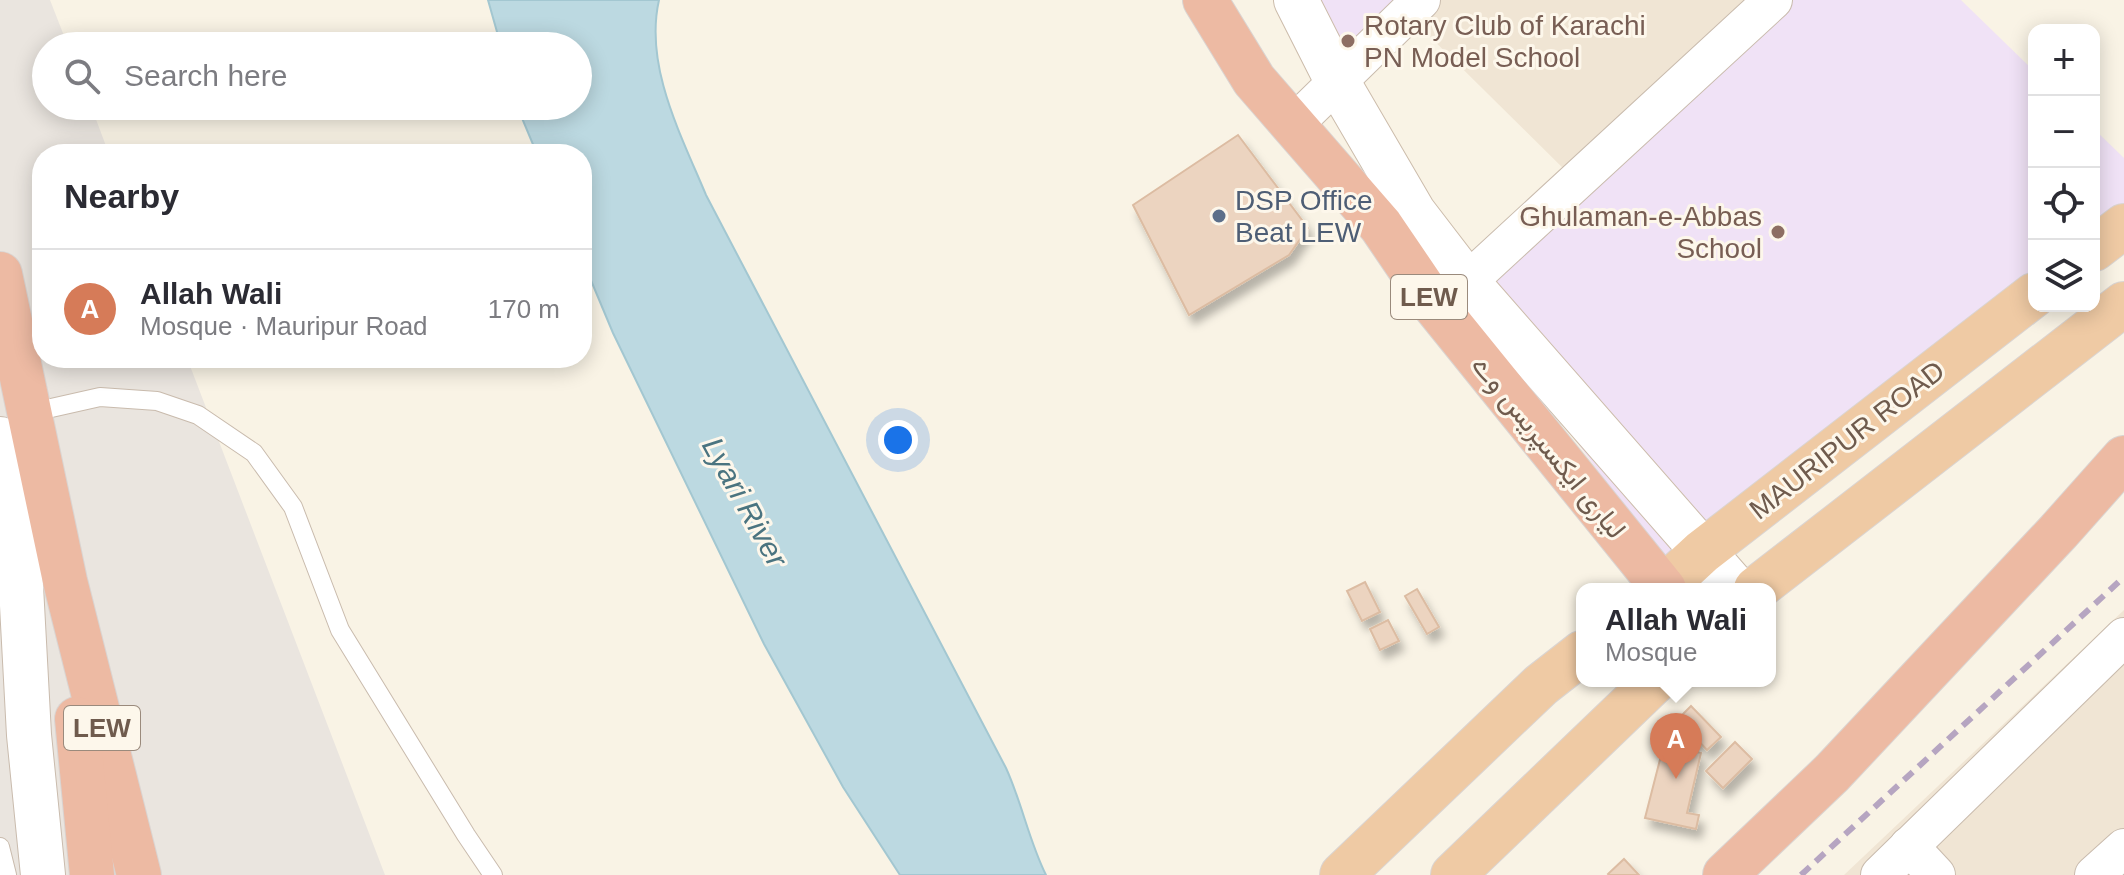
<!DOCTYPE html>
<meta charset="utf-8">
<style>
body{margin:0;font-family:Helvetica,Vazirmatn,sans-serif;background:#f7f7f7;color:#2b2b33}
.controls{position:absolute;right:24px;top:24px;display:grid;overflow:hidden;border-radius:16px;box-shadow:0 4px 20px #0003}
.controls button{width:72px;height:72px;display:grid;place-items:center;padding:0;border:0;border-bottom:2px solid #e1e1e2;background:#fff;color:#2b2b33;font:40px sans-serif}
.you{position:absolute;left:898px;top:440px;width:28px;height:28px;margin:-20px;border:6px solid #fff;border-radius:50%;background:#1a73e8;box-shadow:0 0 0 12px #1a73e833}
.badge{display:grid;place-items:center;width:52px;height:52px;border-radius:50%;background:#d67b58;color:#fff;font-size:26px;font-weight:700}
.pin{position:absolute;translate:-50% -66px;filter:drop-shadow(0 2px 4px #0008)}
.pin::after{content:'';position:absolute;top:42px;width:28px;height:24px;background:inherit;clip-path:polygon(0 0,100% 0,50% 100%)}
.popup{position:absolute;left:1576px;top:583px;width:200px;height:104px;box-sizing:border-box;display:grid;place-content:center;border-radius:16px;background:#fff;filter:drop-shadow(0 2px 6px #0005);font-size:26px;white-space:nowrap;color:#7c7c81}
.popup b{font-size:30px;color:#2b2b33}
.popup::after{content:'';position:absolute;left:50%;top:100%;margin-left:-16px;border:16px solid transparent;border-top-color:#fff}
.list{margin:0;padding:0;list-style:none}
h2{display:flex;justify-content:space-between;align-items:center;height:104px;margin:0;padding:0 32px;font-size:34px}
h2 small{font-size:26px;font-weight:400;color:#7c7c81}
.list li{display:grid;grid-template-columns:52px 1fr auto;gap:24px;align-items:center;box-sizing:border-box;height:120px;padding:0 32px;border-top:2px solid #e1e1e2}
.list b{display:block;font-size:30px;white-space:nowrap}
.list p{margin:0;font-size:26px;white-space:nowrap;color:#7c7c81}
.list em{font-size:26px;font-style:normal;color:#7c7c81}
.icon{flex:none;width:44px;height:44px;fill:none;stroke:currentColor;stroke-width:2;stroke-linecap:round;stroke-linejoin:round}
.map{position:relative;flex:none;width:2124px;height:875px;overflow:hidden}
.search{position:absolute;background:#fff;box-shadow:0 4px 20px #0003;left:32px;top:32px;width:560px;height:88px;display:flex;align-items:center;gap:20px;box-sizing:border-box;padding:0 28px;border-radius:44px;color:#7c7c81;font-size:30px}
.panel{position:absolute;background:#fff;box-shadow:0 4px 20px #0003;left:32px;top:144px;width:560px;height:224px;border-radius:32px}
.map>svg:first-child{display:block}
</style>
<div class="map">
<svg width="2124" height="875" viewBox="0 0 2124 875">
<defs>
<filter id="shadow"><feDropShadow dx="5" dy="9" stdDeviation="4" flood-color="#0004"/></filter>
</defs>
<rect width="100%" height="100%" fill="#f9f3e5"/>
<g fill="#f0e5d4">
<path d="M1421 0H1773L1576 181 1407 14Z"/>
<path d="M2124 610V875H1844Z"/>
</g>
<path fill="#eae5df" d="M0 0H50L68 46H46V106H91L109 154H42V358H187L385 875H0Z"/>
<g fill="#f0e2f6">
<path d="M1295 0H1421L1337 81Z"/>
<path d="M1773 0H1961L2034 71V295L1666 564 1463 286Z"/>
<path d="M2094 129 2124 158V226L2094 249Z"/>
</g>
<path fill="#bcd9e1" stroke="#a3c7d1" stroke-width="2" d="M488 0H659C644 66 681 135 706 195L1006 768C1022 803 1029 841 1046 875H900L843 787 764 644 613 333 582 259V154H537L519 111 518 106H578V46H501Z"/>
<g fill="#ecd4c0" stroke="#dcbca2" stroke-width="2" filter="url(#shadow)">
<path d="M1238 135 1308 228 1289 255 1189 315 1133 205Z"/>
<path d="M1365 582 1380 612 1362 621 1347 591Z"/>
<path d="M1417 589 1439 627 1427 634 1405 596Z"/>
<path d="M1388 620 1399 641 1380 650 1370 629Z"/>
<path d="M1691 706 1721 737 1707 750 1678 719Z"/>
<path d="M1735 742 1752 759 1723 788 1706 771Z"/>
<path d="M1664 744 1701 753 1687 813 1699 815 1696 829 1645 818Z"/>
<path d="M1624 859 1639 875H1609L1608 874Z"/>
</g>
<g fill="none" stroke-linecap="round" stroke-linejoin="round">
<g stroke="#c9bbad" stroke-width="20">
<g id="service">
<path d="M29 413 100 397 157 401 198 415 254 453 293 507 340 630 466 835 493 875"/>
<path d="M0 847 7 875"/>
</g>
</g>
<g stroke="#c9bbad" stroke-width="40">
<g id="minor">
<path d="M1293 125 1421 0"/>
<path d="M1467 282 1773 0"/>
<path d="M1909 846 1936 875"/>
<path d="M1880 875 2124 637"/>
<path d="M2094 875 2124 848"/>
</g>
</g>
<g stroke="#c9bbad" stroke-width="46">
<path id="tertiary" d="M0 439 20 568 29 735 43 875"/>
</g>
<g stroke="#ccbcab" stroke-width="46">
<path id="secondary" d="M1296 0 1337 81 1414 213 1467 282 1736 589"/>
</g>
<g stroke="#dad4d1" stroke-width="46">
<g id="trunk">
<path d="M2094 249 2124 226"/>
<path d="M1662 589 1702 552 2034 295"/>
<path d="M1756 589 2124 304"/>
<path d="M1342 875 1541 685 1582 653"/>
<path d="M1453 875 1655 681"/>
</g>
</g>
<g stroke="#dad4d1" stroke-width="46">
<g id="motorway">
<path d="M1205 0 1254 80 1381 226 1436 307 1664 589"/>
<path d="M0 274 65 581 139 875"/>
<path d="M77 719 92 875"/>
<path d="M1725 875 1832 773 2059 531 2124 458"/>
</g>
</g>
<use href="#service" stroke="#fff" stroke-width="18"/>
<use href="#minor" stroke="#fff" stroke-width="38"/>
<use href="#tertiary" stroke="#fff" stroke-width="44"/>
<use href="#secondary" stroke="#fff" stroke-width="44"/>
<use href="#trunk" stroke="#efcaa4" stroke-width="44"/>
<use href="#motorway" stroke="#edbaa3" stroke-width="44"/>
<path stroke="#b6a5c1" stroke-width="6" stroke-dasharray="12 8" stroke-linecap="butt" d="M1801 875 2124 577"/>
</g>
<g fill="#8d6e63" stroke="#fdf7eb" stroke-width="3">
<circle cx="1348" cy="41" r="8"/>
<circle cx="1778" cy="232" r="8"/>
</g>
<circle fill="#5c6f8a" stroke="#fdf7eb" stroke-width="3" cx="1219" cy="216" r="8"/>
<g text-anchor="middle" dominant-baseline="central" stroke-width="6" stroke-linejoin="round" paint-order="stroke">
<g fill="#fdf7eb" stroke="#9a8a7c" stroke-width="2">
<rect x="1391" y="275" width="76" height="44" rx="6"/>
<rect x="64" y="706" width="76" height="44" rx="6"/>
</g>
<g font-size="26" font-weight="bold" fill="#6f5b4d">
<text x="1429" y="297">LEW</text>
<text x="102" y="728">LEW</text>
</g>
<g font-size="28" fill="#785e54" stroke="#fdf7eb" text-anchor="start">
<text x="1364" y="25">Rotary Club of Karachi<tspan x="1364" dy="32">PN Model School</tspan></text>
<text x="1762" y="216" text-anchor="end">Ghulaman-e-Abbas<tspan x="1762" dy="32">School</tspan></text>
</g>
<g font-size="28" fill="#4e5e75" stroke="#fdf7eb" text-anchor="start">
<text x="1235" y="200">DSP Office<tspan x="1235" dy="32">Beat LEW</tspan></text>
</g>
<g font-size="28" fill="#6f5b4d" stroke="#fdf7eb">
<text transform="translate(1847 440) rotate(-38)">MAURIPUR ROAD</text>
<text transform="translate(1549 447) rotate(51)">لیاری ایکسپریس وے</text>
</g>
<g font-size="30" font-style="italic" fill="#4a7480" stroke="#fdf7eb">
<text transform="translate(745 502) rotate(61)">Lyari River</text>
</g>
</g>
</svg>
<div class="controls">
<button>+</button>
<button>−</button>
<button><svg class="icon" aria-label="locate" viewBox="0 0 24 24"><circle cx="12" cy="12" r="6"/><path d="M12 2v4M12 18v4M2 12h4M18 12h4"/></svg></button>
<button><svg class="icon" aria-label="layers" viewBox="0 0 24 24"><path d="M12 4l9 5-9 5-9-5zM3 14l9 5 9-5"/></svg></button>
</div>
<div class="you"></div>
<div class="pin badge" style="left:1676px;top:779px">A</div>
<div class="popup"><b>Allah Wali</b>Mosque</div>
<div class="search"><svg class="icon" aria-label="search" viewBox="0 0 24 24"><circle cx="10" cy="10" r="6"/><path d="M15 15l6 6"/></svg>Search here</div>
<section class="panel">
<h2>Nearby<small></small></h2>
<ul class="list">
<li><span class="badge">A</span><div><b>Allah Wali</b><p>Mosque · Mauripur Road</p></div><em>170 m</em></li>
</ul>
</section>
</div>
